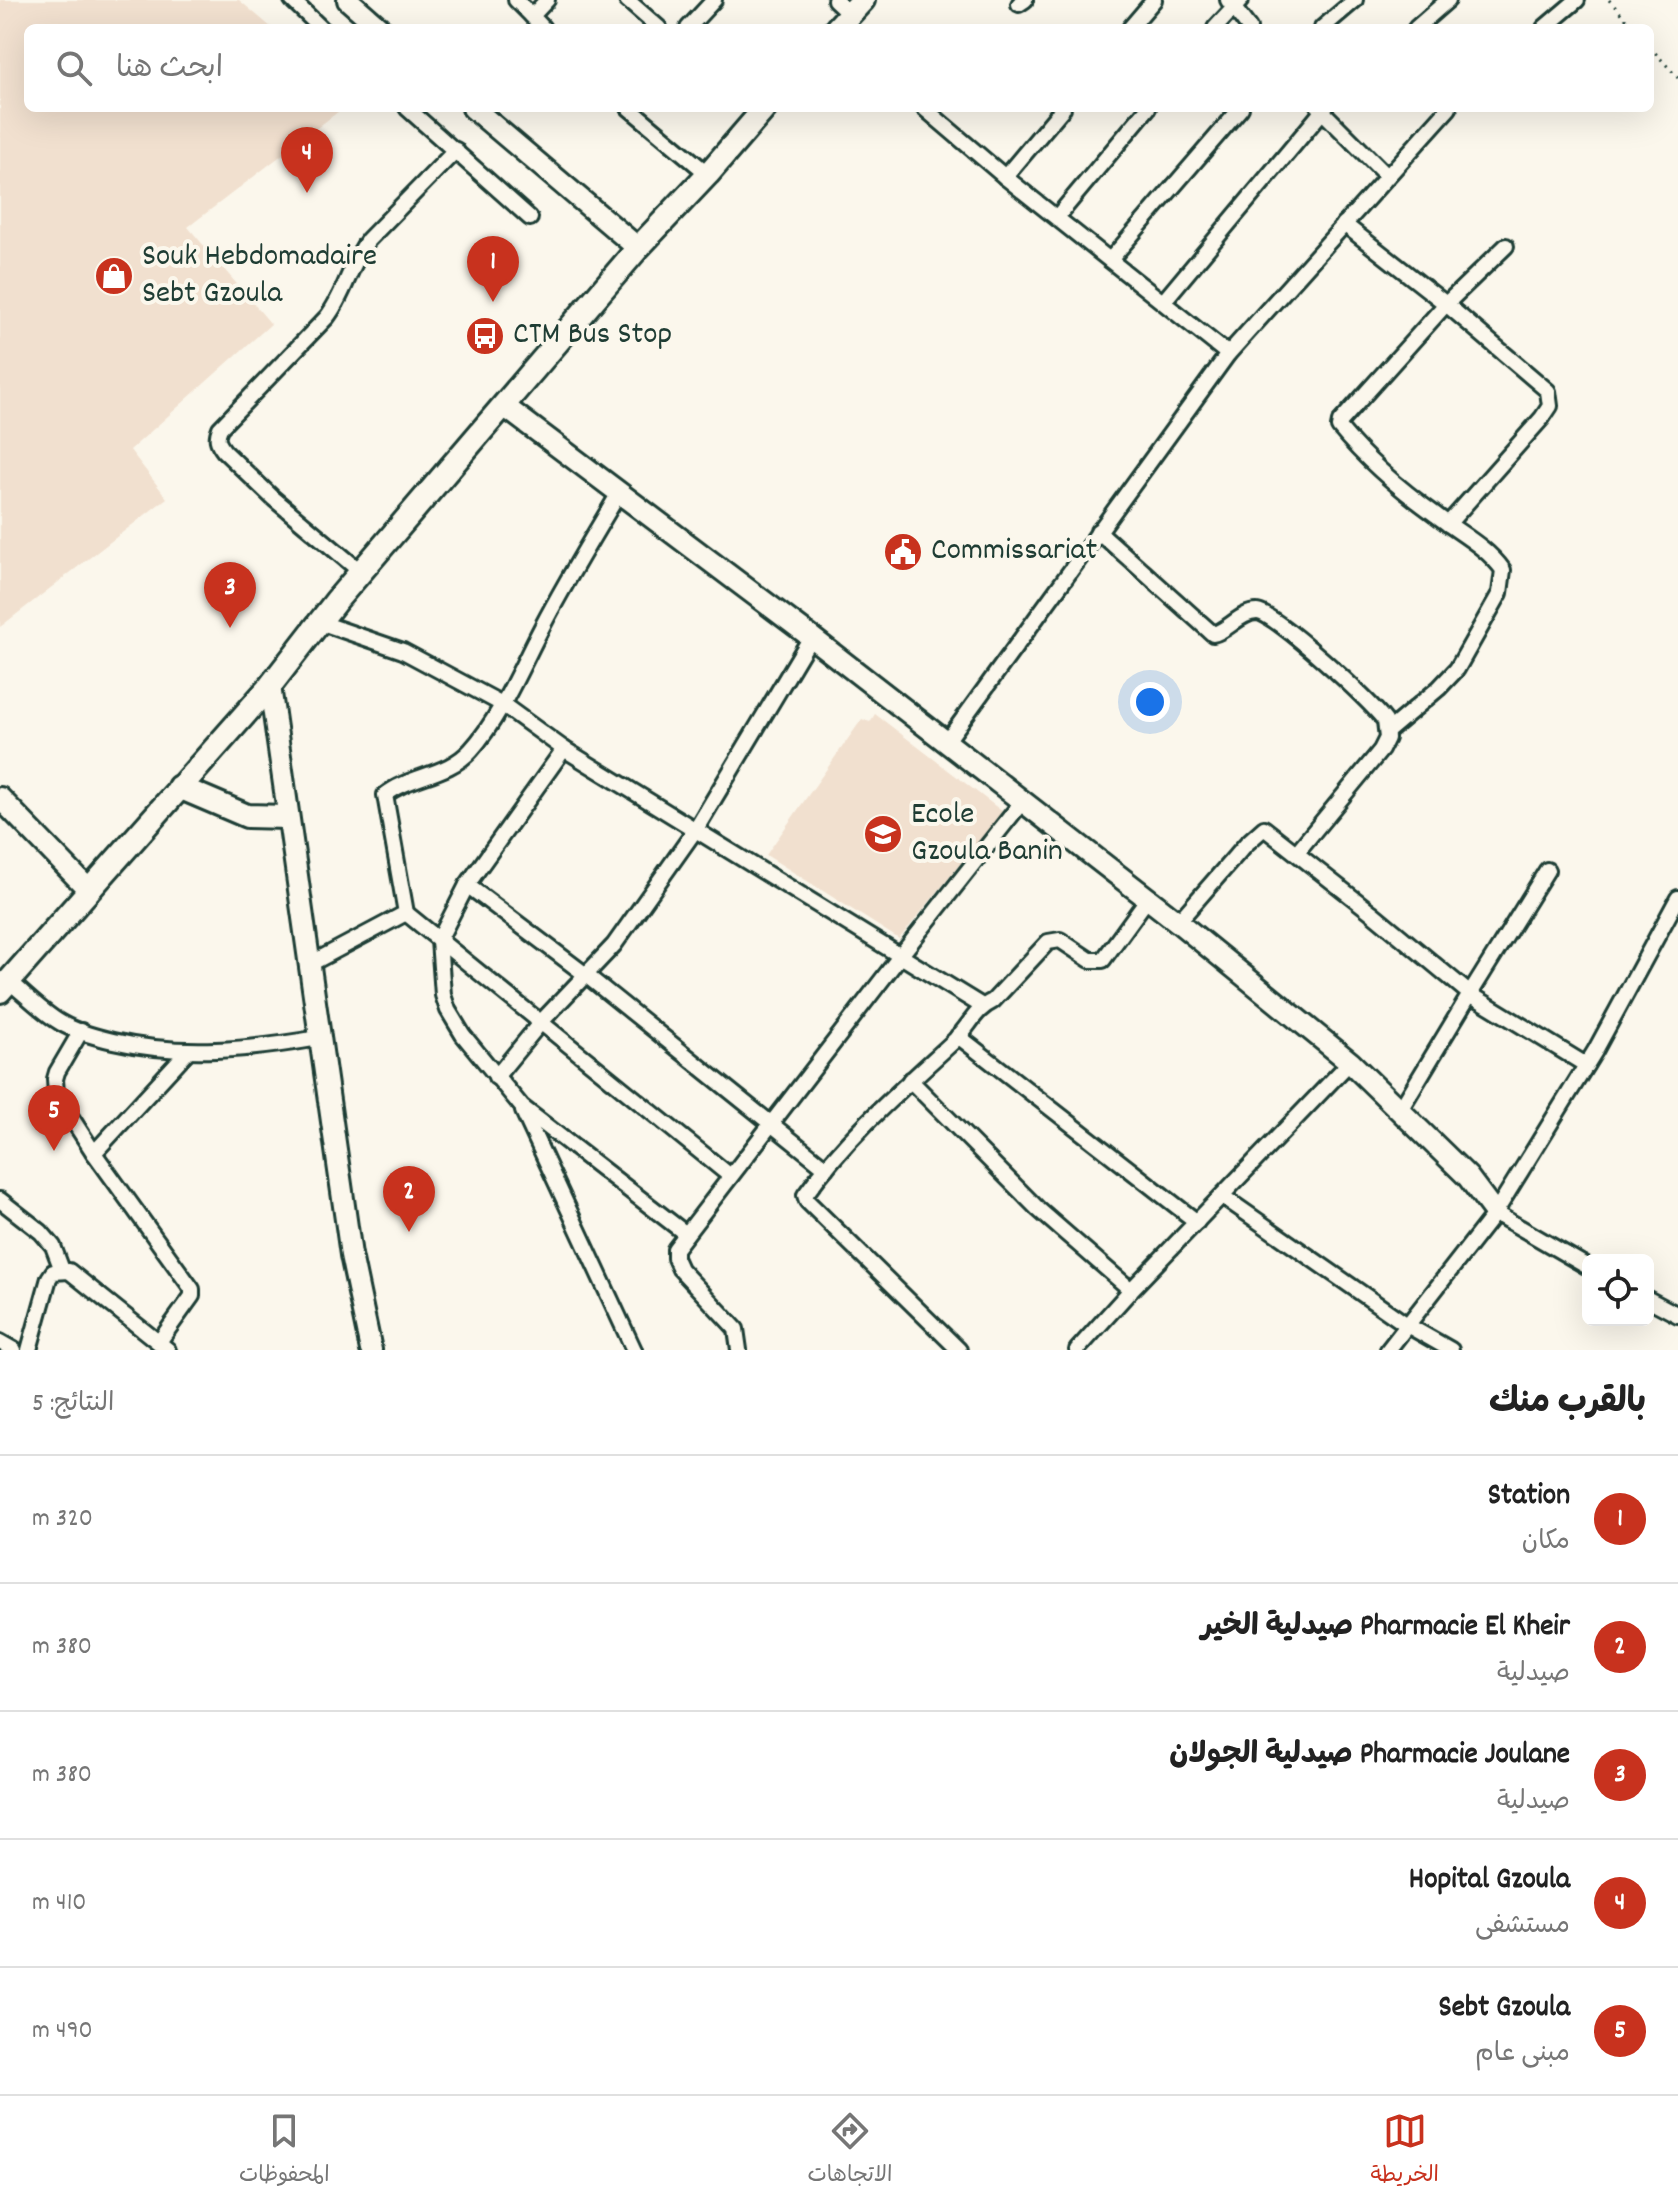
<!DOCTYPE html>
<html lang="ar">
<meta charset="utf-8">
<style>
body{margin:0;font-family:Dekko,"Playpen Sans Arabic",sans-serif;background:#f6f6f6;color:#222;direction:rtl}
.controls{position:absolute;right:24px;bottom:24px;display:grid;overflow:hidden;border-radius:12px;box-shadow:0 8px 32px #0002}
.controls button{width:72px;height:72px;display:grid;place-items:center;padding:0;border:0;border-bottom:2px solid #e0e0e0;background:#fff;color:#222;font:40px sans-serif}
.you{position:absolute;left:1150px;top:702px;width:28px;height:28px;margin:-20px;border:6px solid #fff;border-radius:50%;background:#1a73e8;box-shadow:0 0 0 12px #1a73e833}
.badge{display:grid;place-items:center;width:52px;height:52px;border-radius:50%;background:#c8321e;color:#fff;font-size:26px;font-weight:700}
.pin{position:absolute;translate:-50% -66px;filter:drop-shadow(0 2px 4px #0008)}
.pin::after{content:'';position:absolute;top:42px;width:28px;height:24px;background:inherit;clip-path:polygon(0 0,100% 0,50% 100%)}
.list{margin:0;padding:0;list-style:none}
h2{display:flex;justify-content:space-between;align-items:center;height:104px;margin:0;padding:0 32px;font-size:34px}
h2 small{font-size:26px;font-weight:400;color:#767676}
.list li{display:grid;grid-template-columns:52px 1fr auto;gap:24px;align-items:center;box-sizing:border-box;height:128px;padding:0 32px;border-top:2px solid #e0e0e0}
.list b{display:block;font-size:30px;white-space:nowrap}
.list p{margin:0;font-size:26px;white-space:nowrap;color:#767676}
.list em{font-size:26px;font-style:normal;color:#767676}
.icon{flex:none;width:44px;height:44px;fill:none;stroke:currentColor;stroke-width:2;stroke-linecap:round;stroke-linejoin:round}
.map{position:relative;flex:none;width:1678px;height:1350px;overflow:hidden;direction:ltr}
.search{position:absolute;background:#fff;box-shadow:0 8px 32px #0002;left:24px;right:24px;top:24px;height:88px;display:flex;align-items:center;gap:20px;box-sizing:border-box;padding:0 28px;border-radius:12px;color:#767676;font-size:30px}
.sheet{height:744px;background:#fff}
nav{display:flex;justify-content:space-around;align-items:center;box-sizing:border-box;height:112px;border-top:2px solid #e0e0e0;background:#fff;font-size:22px;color:#767676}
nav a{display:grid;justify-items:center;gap:4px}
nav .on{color:#c8321e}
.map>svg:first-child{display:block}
</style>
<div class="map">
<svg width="1678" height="1350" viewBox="0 0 1678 1350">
<rect width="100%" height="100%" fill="#fbf7ec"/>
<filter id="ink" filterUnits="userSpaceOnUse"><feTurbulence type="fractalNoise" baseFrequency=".0125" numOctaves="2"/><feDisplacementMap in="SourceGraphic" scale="16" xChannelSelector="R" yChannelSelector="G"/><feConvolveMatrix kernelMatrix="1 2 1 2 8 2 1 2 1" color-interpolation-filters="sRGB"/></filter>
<g filter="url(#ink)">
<g fill="#f1e0cf">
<path d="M0 0H239L272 28H28V108H343L188 227 271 324 130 450 167 498 0 627Z"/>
<path d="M875 714 1003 812 899 939 766 855 862 719 870 722Z"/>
</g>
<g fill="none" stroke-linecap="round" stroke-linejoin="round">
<g stroke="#1f3d34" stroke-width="20">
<g id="street">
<path d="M292 0 321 28"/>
<path d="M516 0 532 16"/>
<path d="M627 0 659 28"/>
<path d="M835 0 850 14"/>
<path d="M1228 0 1249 28"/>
<path d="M1019 4 1025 0"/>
<path d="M543 28 532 16 547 0"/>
<path d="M688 28 714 0"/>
<path d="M1130 28 1154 0"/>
<path d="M1215 28 1241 0"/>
<path d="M1322 28 1355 0"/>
<path d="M1416 28 1448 0"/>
<path d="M1544 28 1577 0"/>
<path d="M407 108 530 218"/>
<path d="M629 108 708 174"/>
<path d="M924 108 1005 177 1228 354"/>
<path d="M1319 108 1386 175"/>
<path d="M1005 177 1063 108"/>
<path d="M1057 217 1148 108"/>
<path d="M1344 224 1446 304 1548 391 1550 406 1542 418 1448 524"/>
<path d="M1110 260 1241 108"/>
<path d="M1163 302 1325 108"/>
<path d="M1098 531 1213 634C1228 631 1240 612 1257 612 1274 612 1373 703 1385 721L1387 738 1381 750 1297 852"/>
<path d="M361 572 273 498 224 451C217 442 216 438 220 428L327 317C345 294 350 264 368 240L456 150"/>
<path d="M319 622 403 651 502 704 564 749 982 1006"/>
<path d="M1388 731 1439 688 1457 669 1500 593 1503 570C1486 546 1459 533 1436 515 1401 490 1366 460 1339 427L1340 422 1446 304 1506 246"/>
<path d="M947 741 1228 354 1449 108"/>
<path d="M564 749 467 885 439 940 443 995 448 1010 463 1035 522 1107 686 1234"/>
<path d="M1547 870 1470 994 1586 1065"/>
<path d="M467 885 586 975 826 1168"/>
<path d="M406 913 729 1175"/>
<path d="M1178 922 1246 844 1264 828 1371 912 1470 994 1400 1110"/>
<path d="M308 965 406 913 385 795C410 775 448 776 471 750 500 718 522 665 542 627 566 581 593 537 619 493"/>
<path d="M9 981C26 995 42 1012 61 1023 76 1032 96 1037 113 1041 182 1057 250 1050 319 1038"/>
<path d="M81 1031 57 1072 55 1079 56 1094 94 1153 192 1289V1296L159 1342"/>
<path d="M958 1036 1197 1222"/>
<path d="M496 1077 541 1022 614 945 696 829 811 637"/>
<path d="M910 1080 1038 1209 1131 1290"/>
<path d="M523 1111 634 1350"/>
<path d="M94 1153 188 1051"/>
<path d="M1222 1196 1407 1325 1451 1350"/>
<path d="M0 1200 41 1232 53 1246 62 1270"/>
<path d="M1495 1213 1588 1267"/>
<path d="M1648 1299 1678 1315"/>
<path d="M0 1342 14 1350"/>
<path d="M29 1350 49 1278 53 1272 69 1271 168 1350"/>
<path d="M739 1350 736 1329 680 1269 675 1258V1249L901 955 1022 802"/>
<path d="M959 1350 807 1201 805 1195C846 1137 903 1088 955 1040 969 1027 975 1009 993 1001L1048 942 1060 940 1090 960H1103L1148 898"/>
<path d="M1077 1350 1131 1290 1350 1062"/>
<path d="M1388 1350 1495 1213 1595 1051 1678 898"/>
</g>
</g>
<g stroke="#1f3d34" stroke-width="26">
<g id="secondary">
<path d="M348 0 380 28"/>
<path d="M473 108 638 248"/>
<path d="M504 406 811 637 1178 922 1350 1062 1468 1177 1495 1213"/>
<path d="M270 686 351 1255 371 1350"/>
<path d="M0 798 88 889"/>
</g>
</g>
<g stroke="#1f3d34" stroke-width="28">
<g id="primary">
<path d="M837 28 863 0"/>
<path d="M179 787 247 816 287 817"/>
<path d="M0 991 270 686 336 601 638 248 708 174 765 108"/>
</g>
</g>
<g stroke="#1f3d34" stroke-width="3" stroke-dasharray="2 6" stroke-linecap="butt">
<path d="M1609 0 1634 28"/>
<path d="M1650 47 1678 78"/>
</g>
<use href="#street" stroke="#fbf7ec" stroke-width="14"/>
<use href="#secondary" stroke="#fbf7ec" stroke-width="20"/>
<use href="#primary" stroke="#fbf7ec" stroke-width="22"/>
</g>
</g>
<defs>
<g id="shop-disc" transform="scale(2)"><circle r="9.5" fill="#c8321e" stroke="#fbf7ec"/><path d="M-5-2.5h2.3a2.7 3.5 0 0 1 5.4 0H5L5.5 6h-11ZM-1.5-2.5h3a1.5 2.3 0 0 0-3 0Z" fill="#fff"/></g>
<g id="bus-disc" transform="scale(2)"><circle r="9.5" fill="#c8321e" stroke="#fbf7ec"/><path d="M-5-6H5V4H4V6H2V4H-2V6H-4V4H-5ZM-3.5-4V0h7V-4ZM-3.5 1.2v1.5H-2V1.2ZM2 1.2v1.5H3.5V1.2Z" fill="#fff"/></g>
<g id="civic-disc" transform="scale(2)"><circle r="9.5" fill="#c8321e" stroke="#fbf7ec"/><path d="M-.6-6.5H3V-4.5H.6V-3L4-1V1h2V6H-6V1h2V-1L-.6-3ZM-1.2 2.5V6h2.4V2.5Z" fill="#fff"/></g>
<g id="school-disc" transform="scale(2)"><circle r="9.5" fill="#c8321e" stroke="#fbf7ec"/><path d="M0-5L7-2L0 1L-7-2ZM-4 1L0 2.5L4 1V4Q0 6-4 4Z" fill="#fff"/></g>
</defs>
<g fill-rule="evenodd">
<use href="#shop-disc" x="114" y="276"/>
<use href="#bus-disc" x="485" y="336"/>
<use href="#civic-disc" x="903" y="552"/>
<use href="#school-disc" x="883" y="834"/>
</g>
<g text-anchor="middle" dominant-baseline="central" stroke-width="8" stroke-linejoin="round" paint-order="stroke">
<g font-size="32" fill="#1f3d34" stroke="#fbf7ec" text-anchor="start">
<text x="142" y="258">Souk Hebdomadaire<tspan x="142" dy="37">Sebt Gzoula</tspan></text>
<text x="513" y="336">CTM Bus Stop</text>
<text x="931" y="552">Commissariat</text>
<text x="911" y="816">Ecole<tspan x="911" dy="37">Gzoula Banin</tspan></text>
</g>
</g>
</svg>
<div class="controls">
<button><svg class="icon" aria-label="locate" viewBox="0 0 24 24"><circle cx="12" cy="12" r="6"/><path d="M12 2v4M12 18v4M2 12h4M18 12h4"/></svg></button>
</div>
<div class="you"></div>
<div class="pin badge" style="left:493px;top:302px">1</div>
<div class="pin badge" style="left:409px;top:1232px">2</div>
<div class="pin badge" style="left:230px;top:628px">3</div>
<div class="pin badge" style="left:307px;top:193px">4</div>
<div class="pin badge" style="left:54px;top:1151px">5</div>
<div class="search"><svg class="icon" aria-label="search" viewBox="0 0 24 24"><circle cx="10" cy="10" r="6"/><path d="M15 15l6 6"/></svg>ابحث هنا</div>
</div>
<section class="sheet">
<h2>بالقرب منك<small>النتائج: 5</small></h2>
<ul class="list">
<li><span class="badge">1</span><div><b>Station</b><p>مكان</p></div><em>320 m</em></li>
<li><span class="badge">2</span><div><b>Pharmacie El Kheir صيدلية الخير</b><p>صيدلية</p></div><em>380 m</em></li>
<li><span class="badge">3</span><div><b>Pharmacie Joulane صيدلية الجولان</b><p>صيدلية</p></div><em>380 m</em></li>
<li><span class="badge">4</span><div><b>Hopital Gzoula</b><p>مستشفى</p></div><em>410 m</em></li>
<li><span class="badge">5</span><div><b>Sebt Gzoula</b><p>مبنى عام</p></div><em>490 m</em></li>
</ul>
</section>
<nav>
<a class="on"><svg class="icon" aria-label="map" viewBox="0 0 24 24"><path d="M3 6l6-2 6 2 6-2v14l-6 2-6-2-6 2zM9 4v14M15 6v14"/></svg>الخريطة</a>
<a><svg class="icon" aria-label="directions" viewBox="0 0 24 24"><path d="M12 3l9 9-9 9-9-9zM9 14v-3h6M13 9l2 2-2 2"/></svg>الاتجاهات</a>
<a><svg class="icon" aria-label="saved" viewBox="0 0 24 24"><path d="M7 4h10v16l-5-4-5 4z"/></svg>المحفوظات</a>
</nav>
